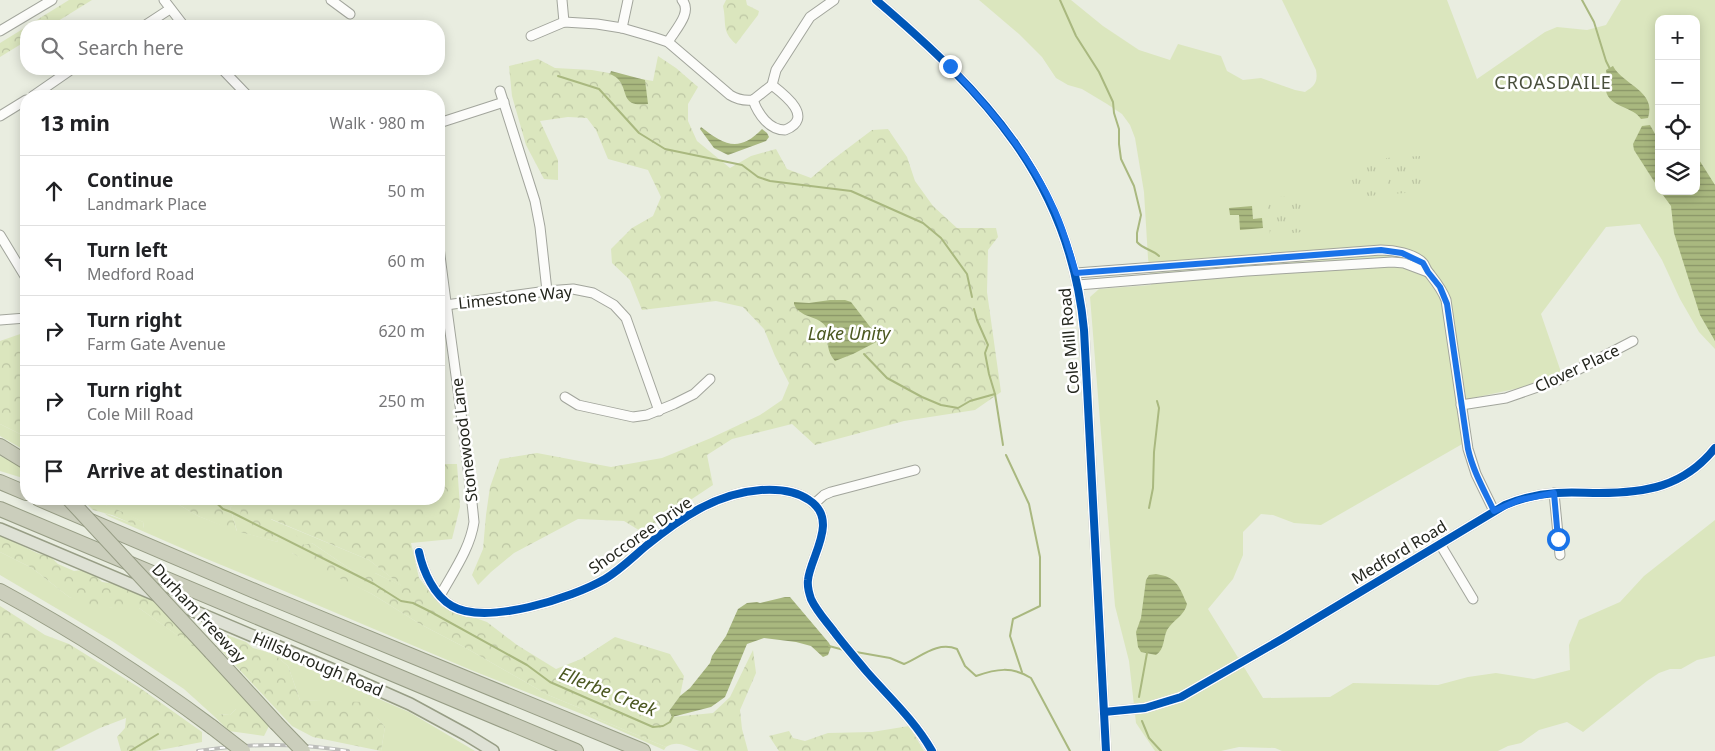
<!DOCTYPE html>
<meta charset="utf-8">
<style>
body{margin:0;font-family:"Noto Sans",sans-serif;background:#f2f2f2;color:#202124}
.controls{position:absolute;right:15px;top:15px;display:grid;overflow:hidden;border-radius:10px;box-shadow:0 2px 12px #0003}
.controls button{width:45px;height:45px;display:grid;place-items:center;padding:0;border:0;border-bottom:1px solid #e0e0e0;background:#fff;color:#202124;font:25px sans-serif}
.stop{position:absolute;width:15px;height:15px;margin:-11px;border:4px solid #1a73e8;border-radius:50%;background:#fff}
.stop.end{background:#1a73e8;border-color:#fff;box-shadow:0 1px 5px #0008}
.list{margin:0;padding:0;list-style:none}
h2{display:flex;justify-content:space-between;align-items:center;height:65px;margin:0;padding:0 20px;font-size:21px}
h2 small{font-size:16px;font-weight:400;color:#757577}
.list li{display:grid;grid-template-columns:32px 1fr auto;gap:15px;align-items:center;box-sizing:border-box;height:70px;padding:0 20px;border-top:1px solid #e0e0e0}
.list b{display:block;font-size:19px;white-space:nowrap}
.list p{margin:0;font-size:16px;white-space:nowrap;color:#757577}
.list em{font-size:16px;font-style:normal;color:#757577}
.icon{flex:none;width:28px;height:28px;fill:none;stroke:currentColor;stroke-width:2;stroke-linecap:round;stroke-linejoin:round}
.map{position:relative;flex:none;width:1715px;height:751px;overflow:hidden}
.search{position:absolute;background:#fff;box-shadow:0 2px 12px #0003;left:20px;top:20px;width:425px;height:55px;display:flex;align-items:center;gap:12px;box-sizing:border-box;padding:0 18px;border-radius:20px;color:#757577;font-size:19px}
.panel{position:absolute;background:#fff;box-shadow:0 2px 12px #0003;left:20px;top:90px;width:425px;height:415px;border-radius:20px}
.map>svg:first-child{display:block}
</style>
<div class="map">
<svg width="1715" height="751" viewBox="0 0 1715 751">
<defs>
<pattern id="forest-crowns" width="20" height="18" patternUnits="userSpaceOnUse" patternTransform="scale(1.25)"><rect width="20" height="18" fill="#dbe6be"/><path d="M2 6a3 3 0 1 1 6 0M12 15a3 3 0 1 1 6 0" fill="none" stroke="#bcc5a3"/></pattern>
<pattern id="park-tufts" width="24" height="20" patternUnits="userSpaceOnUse" patternTransform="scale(1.25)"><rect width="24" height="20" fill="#dbe6be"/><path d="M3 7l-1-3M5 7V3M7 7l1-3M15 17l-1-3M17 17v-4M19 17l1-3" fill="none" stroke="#bcc5a3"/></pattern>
<pattern id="water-rules" width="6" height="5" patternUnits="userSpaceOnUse" patternTransform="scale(1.25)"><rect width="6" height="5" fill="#a9b87f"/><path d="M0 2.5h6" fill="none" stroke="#899567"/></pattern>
</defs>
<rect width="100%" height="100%" fill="#e9ede0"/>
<g fill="#dbe6be" fill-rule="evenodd">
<path d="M979 0H1071L1103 26 1139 50 1170 60 1178 44 1221 56 1227 71 1243 80 1261 78 1295 90 1305 92C1315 86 1318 82 1316 70L1282 0H1447L1477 79 1545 32 1557 27 1587 30 1606 25 1621 0H1715V349L1699 332 1680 299 1662 260 1640 224 1606 227 1541 314 1561 372 1524 387 1459 401 1464 443 1321 525 1294 523 1273 515 1261 514 1243 532V555L1233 579 1208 609 1263 698 1330 697 1353 683 1438 685 1468 677 1496 673 1534 679 1570 670 1569 645 1579 620 1620 602 1644 576 1715 520V656L1697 660 1681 669H1670L1659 673 1647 681 1583 732 1567 722 1539 730 1521 743 1508 746 1498 751H1282L1275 748 1239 747 1221 751H1155L1136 723 1129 661 1115 606 1090 297 1099 289 1151 285 1148 258 1144 192 1135 138 1130 125 1122 114 1107 104 1082 89 1068 85 1056 78 1042 57 1019 34ZM1659 19H1696V191H1659Z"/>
<path d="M0 424 26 437V451L0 436Z"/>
<path d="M0 456 26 468V479L0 471Z"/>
<path d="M92 499H162L176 503 198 516 237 531 230 507 241 503V532L278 542 270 519 369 560 405 588 375 573H356L312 543 292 553 372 594 420 624 466 648 548 695 582 709 596 718 666 747 664 750 587 716 471 670 270 585 202 557 108 516 104 513 144 528 143 522Z"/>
<path d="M0 552 32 568 69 597 113 608H139L194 647 195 643 239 692 236 695V709L230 715 219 714 215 717 184 689 112 641 0 575Z"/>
<path d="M274 654 409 712 475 751H381L385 727 364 703 300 700 288 666Z"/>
</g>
<g fill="url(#forest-crowns)">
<path d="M69 0H92L50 26H27Z"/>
<path d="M726 0H746L747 5 759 11 758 15 736 44C721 31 727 24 723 6Z"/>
<path d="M26 27V41L0 57V43Z"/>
<path d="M658 56 676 68 698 87 688 104V121L697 141 730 168 751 156 776 149 787 169 811 178 831 161 872 130 888 129 907 157 915 181 933 206 957 228H996L998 237 988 250 987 292 1001 392 975 410 904 421 815 445 792 424 732 439 707 455 713 485 642 532 624 521 578 519 514 553 491 572 478 585 472 575 483 549 486 515 490 487 500 459 537 453 611 467 662 458 711 438 760 415 782 400 789 383 775 356 764 329 743 307 716 301 642 310 630 280 612 263 611 249 632 228 653 216 661 197 648 170 608 159 596 130 587 118 568 117 540 121 558 160V180L544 179 526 145 512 96 509 66 538 59 555 68 592 70 653 81Z"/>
<path d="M26 332V437L0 424V341Z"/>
<path d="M439 464H457L460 507 452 539 411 543 419 578 441 606 487 622 517 645 556 669 581 659 615 637 670 654 684 676 680 696 669 711 672 717 713 713 730 697 753 650 756 673 740 710 742 729 748 751C734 751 712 751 700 751 687 748 679 739 666 747L596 718 582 709 548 695 466 648 420 624 372 594 322 570 292 553 296 535 304 545 312 543 356 573H375L402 586 369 560 271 519 278 542 240 532 241 504 230 507 237 532 198 516 176 503 162 499H439Z"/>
<path d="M82 499C97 499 129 515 143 522L144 529 112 515 93 510Z"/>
<path d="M0 535 37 553 51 557 58 564 74 571 83 570 93 573 102 582 116 584 157 602 195 643V648L139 608H113L93 606 69 597 32 568 0 552Z"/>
<path d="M0 606 45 635 69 644 140 688 202 732V742L155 751H121L117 737 125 728 126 718 100 728 54 751H0Z"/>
<path d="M227 635 246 642 253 648 274 654 288 666 300 700 364 702 385 727 381 751 313 737 292 726 221 650Z"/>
<path d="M239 692 269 726 264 736 229 731 215 717 218 714 230 715 236 709V694Z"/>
<path d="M909 726 924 751H779L769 736 789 731 793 738 805 741 828 733 872 732Z"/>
</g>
<g fill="url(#park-tufts)">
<path d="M1420 156 1422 192 1389 194 1386 158Z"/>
<path d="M1379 158 1382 195 1348 197 1346 160Z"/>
<path d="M1300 195 1303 232 1270 235 1267 198Z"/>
</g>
<g fill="url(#water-rules)">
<path d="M1613 66C1623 85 1657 91 1648 118L1641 119C1634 107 1609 107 1606 91 1605 84 1608 80 1606 70Z"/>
<path d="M611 71 645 80 648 104C643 104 636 105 632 103 621 97 628 81 610 74Z"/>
<path d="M1650 125 1659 141V189L1634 150 1633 144 1642 126Z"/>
<path d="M701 127C724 145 739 153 762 129L767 133 769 137 766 141 728 155 714 148 700 129Z"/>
<path d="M1696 155 1715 185V341L1700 315 1674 233 1671 206 1660 191H1696Z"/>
<path d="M1252 206 1253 219 1262 218 1263 228 1240 230 1239 215H1230L1229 208Z"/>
<path d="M830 300H845L851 302 871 328 885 335 886 337 853 354 835 361C822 345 833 338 826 327 820 317 806 318 798 310 796 309 795 306 794 304V302L809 303Z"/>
<path d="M1156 574C1177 577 1179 586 1187 604 1185 615 1173 620 1167 630 1163 638 1165 649 1156 655L1141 652 1138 647 1136 632 1141 618 1146 580 1149 575Z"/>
<path d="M785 597H790L829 643 831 647 828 655 823 657 811 646 796 642 764 638 747 644 725 697 711 707 672 717 669 711 680 696 690 688 710 663 712 656 726 636 738 609 747 603 757 602 760 603Z"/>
</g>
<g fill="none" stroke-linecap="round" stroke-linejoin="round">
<g stroke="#a9b87f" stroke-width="2">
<path d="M1060 0 1076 36 1099 72 1113 102 1114 113 1119 129V144L1121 159 1134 186 1141 215 1137 233V242C1143 249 1153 250 1159 256"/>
<path d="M1582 0 1594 22 1606 61 1610 69"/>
<path d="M558 76 599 89 639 133 665 149 742 165 758 177 770 181 851 191 923 223 941 238 967 274 972 297"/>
<path d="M974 309 977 320 988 345 985 353 989 374 995 394 1003 445"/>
<path d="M864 354 887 378 922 397 941 405 958 408 970 401 995 394"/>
<path d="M1006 455 1029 504 1040 557V606L1013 619 1010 636 1022 672"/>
<path d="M212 499 223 509 231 512 374 584 401 601 413 603 431 612 527 665 550 682 653 727 663 726 670 722 673 716"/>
<path d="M1149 508 1153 488 1154 452 1159 408 1157 401"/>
<path d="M829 646 844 650"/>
<path d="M856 652 890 658 904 664C921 657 937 641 957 649L965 666 976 676C996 669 1012 666 1031 678L1070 751"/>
<path d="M1139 697 1147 653"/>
<path d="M1142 721 1149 738 1161 751"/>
<path d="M130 751 158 734"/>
</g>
<g stroke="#a2a59c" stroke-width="11">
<g id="minor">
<path d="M164 0 184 26"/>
<path d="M331 0 350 14"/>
<path d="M562 0 564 22"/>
<path d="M876 0C985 93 1070 181 1084 330L1106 751"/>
<path d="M144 26 170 9"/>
<path d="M622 28 628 0"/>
<path d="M0 31 52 0"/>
<path d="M531 36 564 22 597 24 622 28 653 37 668 42 730 95C738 100 744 101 753 100"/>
<path d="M668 42C675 30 693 12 682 0"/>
<path d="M222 69 248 96"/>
<path d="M500 91 535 201 540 227 547 291"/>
<path d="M33 96 72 69"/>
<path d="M753 100 772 85 776 70 810 17 834 0"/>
<path d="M753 100C758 114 769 130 785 130 815 118 785 95 772 85"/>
<path d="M0 116 26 100"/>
<path d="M439 123 504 102"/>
<path d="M0 235 26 278"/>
<path d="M439 247C450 339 465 430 474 522 470 549 453 572 440 596"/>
<path d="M1076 273 1381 250C1393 250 1414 253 1423 263 1425 265 1426 270 1429 273 1436 282 1442 289 1446 300L1468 449 1476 474 1494 511"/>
<path d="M1078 285 1247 271 1392 262 1404 263 1428 272"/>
<path d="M446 305 547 291 573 289 593 293 614 305 626 318 659 411"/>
<path d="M0 320 26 318"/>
<path d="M565 397 578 405 633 417 647 415 674 404 694 394 710 379"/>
<path d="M1461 405 1506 398 1558 380 1633 341"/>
<path d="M1554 493 1560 555"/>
<path d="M814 504 824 495 831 492 915 470"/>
<path d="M1440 544 1473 599"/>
<path d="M419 552C423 571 434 596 452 606 486 626 572 598 605 579 620 570 633 557 646 546 680 518 717 493 761 490 777 489 795 490 809 500 840 520 810 557 808 580 807 587 809 593 811 599 817 612 827 622 835 633 845 646 856 659 867 672 889 697 915 721 932 751"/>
<path d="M1104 712 1145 708 1181 697 1282 639 1505 505C1522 498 1539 494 1557 493 1571 492 1585 493 1599 493 1645 493 1684 487 1715 448"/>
</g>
</g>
<g stroke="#979d85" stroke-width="14">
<path id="major" d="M0 529 331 669 410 704 467 735 493 751"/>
</g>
<g stroke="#979d85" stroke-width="16">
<g id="highway">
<path d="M0 446 26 462"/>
<path d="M0 482 26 493"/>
<path d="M39 499 264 595 643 751"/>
<path d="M0 509 576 751"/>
<path d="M0 591C74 631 145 677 212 727"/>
<path d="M211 652 276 723"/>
</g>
</g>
<use href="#minor" stroke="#fcfcfa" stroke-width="9"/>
<use href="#major" stroke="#dee1d5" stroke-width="11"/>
<use href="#highway" stroke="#cbcebc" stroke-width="14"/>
<g stroke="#bcbdba" stroke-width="4">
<path id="rail" d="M198 751C248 743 298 743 348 751"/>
</g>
<use href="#rail" stroke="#fff" stroke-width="2" stroke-dasharray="5.5" stroke-linecap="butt"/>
<g stroke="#979d85" stroke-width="16" stroke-linecap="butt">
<g id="highway-bridge">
<path d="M69 499 211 652"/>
<path d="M276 723 303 751"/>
<path d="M212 727 243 751"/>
</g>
</g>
<use href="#highway-bridge" stroke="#cbcebc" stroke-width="14"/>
<g stroke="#fff" stroke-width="11">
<g id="cycleway">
<path d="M876 0C985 93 1070 181 1084 330L1106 751"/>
<path d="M419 552C423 571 434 596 452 606 486 626 572 598 605 579 620 570 633 557 646 546 680 518 717 493 761 490 777 489 795 490 809 500 840 520 810 557 808 580 807 587 809 593 811 599 817 612 827 622 835 633 845 646 856 659 867 672 889 697 915 721 932 751"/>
<path d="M1104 712 1145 708 1181 697 1282 639 1505 505C1522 498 1539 494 1557 493 1571 492 1585 493 1599 493 1645 493 1684 487 1715 448"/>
</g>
</g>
<use href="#cycleway" stroke="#0057b8" stroke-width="8"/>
</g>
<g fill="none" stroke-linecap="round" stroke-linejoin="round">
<path stroke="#1a73e8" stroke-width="6" d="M950 66C991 110 1031 156 1055 211 1064 231 1070 252 1076 273L1381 250 1402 253 1423 263 1428 272 1440 287 1447 304 1468 449C1473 471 1484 490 1494 511L1519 500 1554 493 1558 539"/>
</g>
<g text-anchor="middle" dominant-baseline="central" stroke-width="5" stroke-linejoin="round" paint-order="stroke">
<g font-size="16" fill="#24261e" stroke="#fff">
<text transform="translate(515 297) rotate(-6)">Limestone Way</text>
<text transform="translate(1069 341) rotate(-95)">Cole Mill Road</text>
<text transform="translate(1577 368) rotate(-25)">Clover Place</text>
<text transform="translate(464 440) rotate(-97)">Stonewood Lane</text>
<text transform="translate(640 535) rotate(-35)">Shoccoree Drive</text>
<text transform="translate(1399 552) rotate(-31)">Medford Road</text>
<text transform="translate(199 613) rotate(47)">Durham Freeway</text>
<text transform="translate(318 664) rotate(23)">Hillsborough Road</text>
</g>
<g font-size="18" letter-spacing="1" fill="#494f3c" stroke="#fff">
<text x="1553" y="82">CROASDAILE</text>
</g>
<g font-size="18" font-style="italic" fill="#4b5821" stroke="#fff">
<text x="849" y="333">Lake Unity</text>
<text transform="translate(608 691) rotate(22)">Ellerbe Creek</text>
</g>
</g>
</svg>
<div class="controls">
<button>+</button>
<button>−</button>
<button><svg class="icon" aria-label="locate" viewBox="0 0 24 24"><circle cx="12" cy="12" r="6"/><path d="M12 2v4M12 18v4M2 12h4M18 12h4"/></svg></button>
<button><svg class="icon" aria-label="layers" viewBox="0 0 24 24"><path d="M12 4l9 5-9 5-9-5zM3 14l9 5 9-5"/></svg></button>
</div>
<div class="stop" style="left:1558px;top:539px"></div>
<div class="stop end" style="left:950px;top:66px"></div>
<div class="search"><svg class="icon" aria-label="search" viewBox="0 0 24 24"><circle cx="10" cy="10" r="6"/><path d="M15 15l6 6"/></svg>Search here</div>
<section class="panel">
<h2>13 min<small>Walk · 980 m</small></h2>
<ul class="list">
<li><svg class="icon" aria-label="ahead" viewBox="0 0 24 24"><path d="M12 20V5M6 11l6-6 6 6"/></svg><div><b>Continue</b><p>Landmark Place</p></div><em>50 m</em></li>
<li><svg class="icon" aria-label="left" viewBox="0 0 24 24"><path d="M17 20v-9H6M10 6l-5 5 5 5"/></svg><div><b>Turn left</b><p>Medford Road</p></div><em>60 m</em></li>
<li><svg class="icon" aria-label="right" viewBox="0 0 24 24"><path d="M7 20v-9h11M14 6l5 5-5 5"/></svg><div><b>Turn right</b><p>Farm Gate Avenue</p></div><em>620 m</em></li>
<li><svg class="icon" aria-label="right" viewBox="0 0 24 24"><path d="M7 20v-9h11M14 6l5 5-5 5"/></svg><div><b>Turn right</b><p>Cole Mill Road</p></div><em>250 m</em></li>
<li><svg class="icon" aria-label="arrive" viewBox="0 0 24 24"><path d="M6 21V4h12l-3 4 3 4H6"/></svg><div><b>Arrive at destination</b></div></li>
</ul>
</section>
</div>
